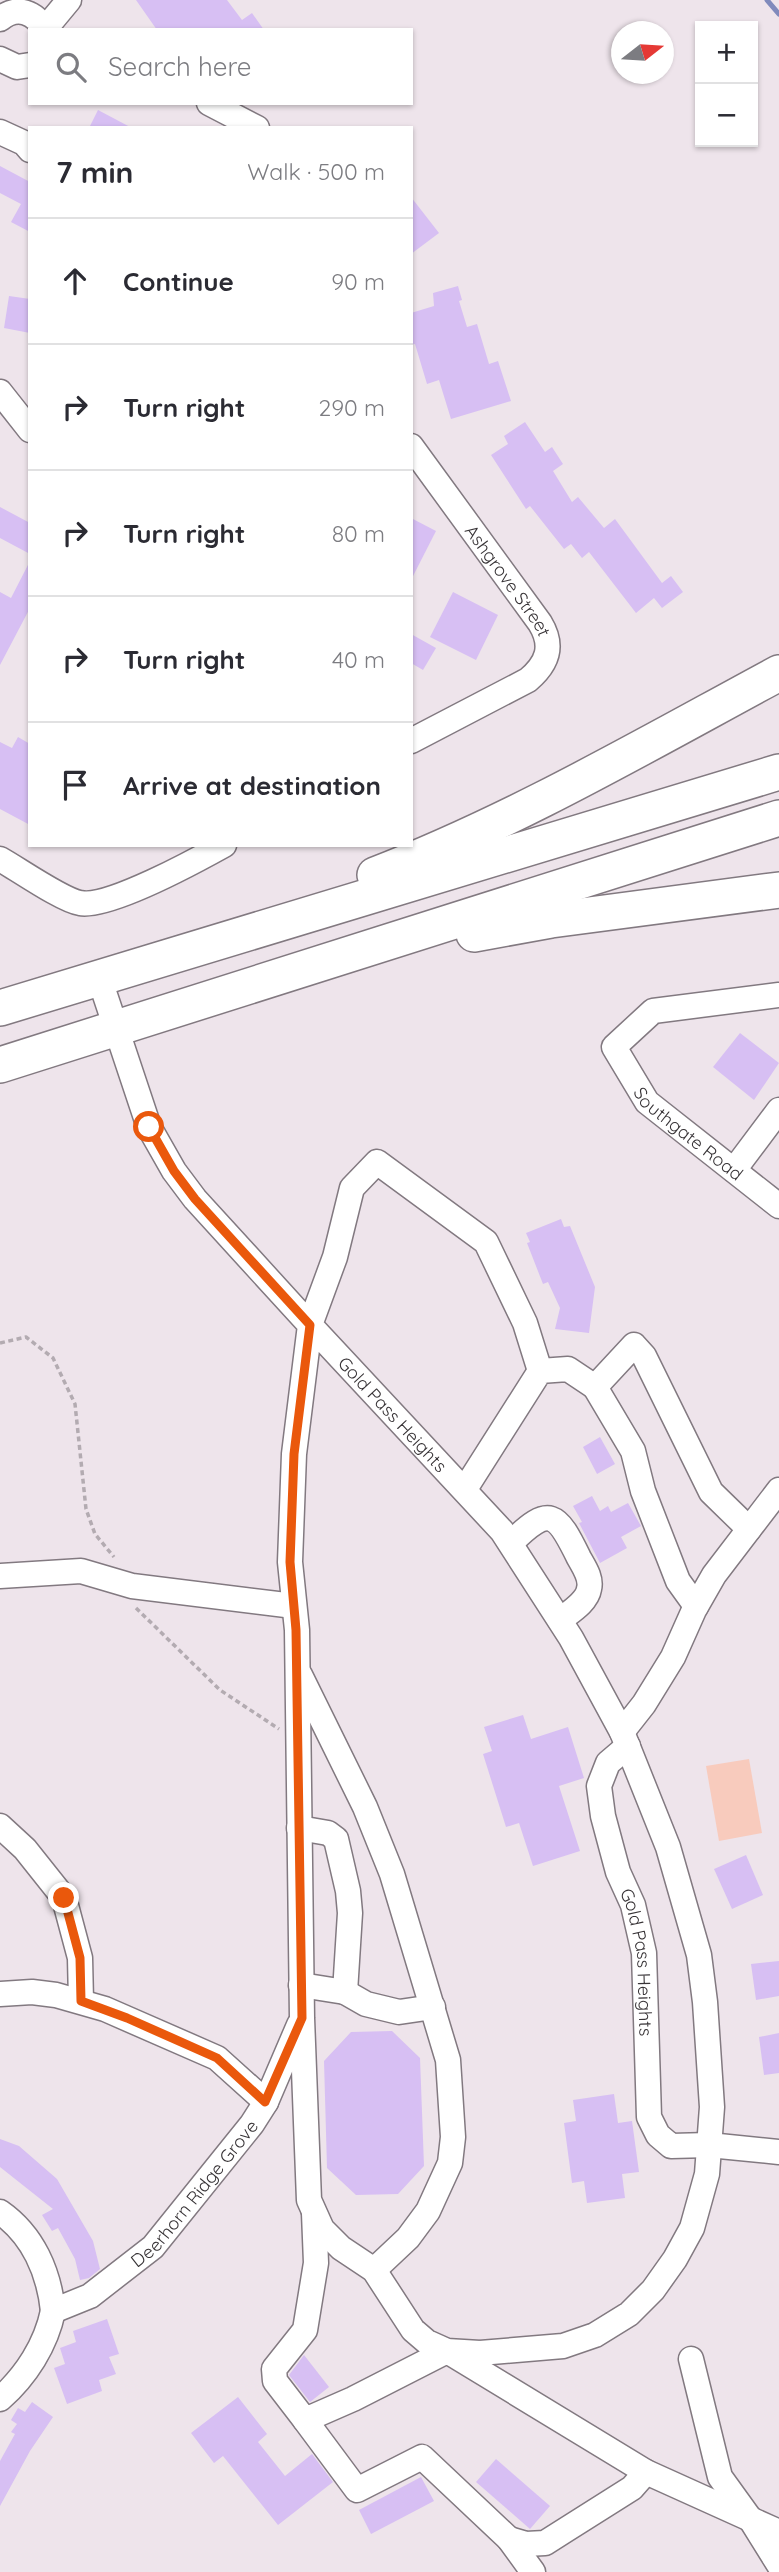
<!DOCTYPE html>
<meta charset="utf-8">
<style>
body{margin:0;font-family:Quicksand,sans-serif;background:#f7f7f7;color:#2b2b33}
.controls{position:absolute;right:21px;top:21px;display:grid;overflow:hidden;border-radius:0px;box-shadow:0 2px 5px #0004}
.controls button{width:63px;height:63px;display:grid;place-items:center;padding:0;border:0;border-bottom:2px solid #e1e1e2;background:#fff;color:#2b2b33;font:35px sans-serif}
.compass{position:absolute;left:611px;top:21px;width:63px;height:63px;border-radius:50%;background:#fff;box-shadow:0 2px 5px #0004;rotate:73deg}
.stop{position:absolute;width:21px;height:21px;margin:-16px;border:5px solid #ea580c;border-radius:50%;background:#fff}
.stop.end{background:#ea580c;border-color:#fff;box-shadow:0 2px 7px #0008}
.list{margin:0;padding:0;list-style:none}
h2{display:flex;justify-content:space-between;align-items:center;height:91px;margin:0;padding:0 28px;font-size:30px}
h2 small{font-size:23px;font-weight:400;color:#7c7c81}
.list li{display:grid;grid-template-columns:46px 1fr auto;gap:21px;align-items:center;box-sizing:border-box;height:126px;padding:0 28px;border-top:2px solid #e1e1e2}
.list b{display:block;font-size:26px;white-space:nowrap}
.list em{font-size:23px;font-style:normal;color:#7c7c81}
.icon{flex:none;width:38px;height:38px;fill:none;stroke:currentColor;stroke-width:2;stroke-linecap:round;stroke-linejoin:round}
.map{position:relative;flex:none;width:779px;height:2572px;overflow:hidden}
.search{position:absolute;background:#fff;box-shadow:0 2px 5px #0004;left:28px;top:28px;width:385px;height:77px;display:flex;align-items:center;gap:18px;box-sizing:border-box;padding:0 24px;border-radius:0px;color:#7c7c81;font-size:26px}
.panel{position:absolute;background:#fff;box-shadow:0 2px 5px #0004;left:28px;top:126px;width:385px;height:721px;border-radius:0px}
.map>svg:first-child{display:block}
</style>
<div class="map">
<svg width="779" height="2572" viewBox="0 0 779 2572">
<rect width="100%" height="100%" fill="#eee4eb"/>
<path fill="#f8cbbd" d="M749 1759 762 1833 719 1841 706 1766Z"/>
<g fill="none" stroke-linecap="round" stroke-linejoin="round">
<path stroke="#808abc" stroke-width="5" d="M767 0 779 14"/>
</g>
<g fill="#d7bff3">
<path d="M136 0H227L242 20 252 13 264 30H157Z"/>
<path d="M98 110 132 128H89Z"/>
<path d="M0 166 30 182V232L11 222 21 204 0 193Z"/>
<path d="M411 197 439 233 411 254Z"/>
<path d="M458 286 462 300 459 301 467 327 477 324 489 364 498 361 511 401 451 419 439 380 427 384 415 344 411 345V313L434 306 433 293Z"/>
<path d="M9 296 30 299V333L4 328Z"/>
<path d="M525 422 545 452 552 447 563 464 553 471 572 502 578 497 604 528 615 519 662 583 671 576 683 592 662 608 654 598 636 613 589 552 582 558 571 544 564 549 530 506 526 509 491 455 508 444 504 436Z"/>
<path d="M0 507 30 523V554L0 538Z"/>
<path d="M411 518 436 531 411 580Z"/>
<path d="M30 561V608L0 665V592L11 598Z"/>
<path d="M453 592 498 615 476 660 430 637Z"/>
<path d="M411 634 436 648 423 670 411 663Z"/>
<path d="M18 737 30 744V825L0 809V742L12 748Z"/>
<path d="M740 1033 779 1063 754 1100 713 1067Z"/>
<path d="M561 1219 564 1227 570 1226 595 1287 589 1333 555 1329 560 1308 548 1282 543 1284 527 1243 530 1242 526 1233Z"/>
<path d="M600 1437 615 1464 597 1474 583 1447Z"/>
<path d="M592 1496 600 1511 608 1506 611 1512 628 1503 641 1526 621 1537 627 1548 600 1563 579 1523 582 1522 573 1506Z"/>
<path d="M523 1715 531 1739 568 1727 584 1778 559 1786 580 1851 533 1866 519 1823 506 1827 483 1754 492 1751 484 1727Z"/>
<path d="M746 1855 763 1895 732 1909 714 1869Z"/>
<path d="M779 1961V1996L756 2000 751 1964Z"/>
<path d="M392 2031 420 2058 424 2166 398 2194 356 2195 327 2168 324 2061 351 2032Z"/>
<path d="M779 2033V2073L764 2075 759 2037Z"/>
<path d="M614 2094 618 2123 632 2121 639 2172 622 2174 625 2198 587 2203 584 2181 572 2183 564 2123 576 2121 573 2100Z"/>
<path d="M0 2139 19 2146 57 2179 93 2241 100 2269 89 2278 80 2280 75 2259 58 2228 52 2231 42 2215 53 2209 0 2167Z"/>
<path d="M107 2319 119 2354 109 2357 116 2374 99 2380 102 2391 67 2404 54 2368 65 2364 60 2348 76 2342 73 2331Z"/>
<path d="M304 2355 329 2387 310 2402 289 2375Z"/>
<path d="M238 2397 267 2434 258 2442 285 2476 312 2454 333 2482 278 2525 223 2456 214 2463 191 2433Z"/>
<path d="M32 2402 53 2417 30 2451 0 2506V2461L15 2434 11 2432 17 2424 11 2420 18 2408 25 2412Z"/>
<path d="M496 2459 550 2506 530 2529 476 2482Z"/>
<path d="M421 2477 434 2501 371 2534 359 2510Z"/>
</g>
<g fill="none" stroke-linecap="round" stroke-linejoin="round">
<g stroke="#827980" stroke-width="27">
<g id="minor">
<path d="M0 19C17 5 35 12 45 30"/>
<path d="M45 29 69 0"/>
<path d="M0 59 17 67 30 65"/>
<path d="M209 103 257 128"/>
<path d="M0 132 24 143 30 150"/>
<path d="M0 392 30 430"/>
<path id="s1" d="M411 446 540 623C554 646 548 663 528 680L411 741"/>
<path d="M0 859C18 869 62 900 80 903 108 909 197 860 224 845"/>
<path id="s2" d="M99 977 149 1127 174 1171 195 1199 310 1325 502 1531 571 1638 622 1732 668 1847 699 1955 705 2002 712 2107 707 2174 692 2228 675 2259 653 2290 629 2314 595 2335 563 2346 480 2353 447 2351 427 2342 413 2330 374 2270 341 2248 322 2229 309 2200 302 2018 297 1630 290 1562 294 1454 310 1325 335 1257 352 1188 377 1162 486 1242 525 1323 540 1371"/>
<path id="s3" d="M779 995 653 1011 614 1047 647 1102 779 1206"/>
<path d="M734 1170 779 1110"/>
<path d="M465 1489 540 1371 568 1369 595 1387"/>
<path d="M511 1543C550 1504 557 1513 579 1558 584 1567 592 1578 589 1589 587 1602 570 1612 560 1620"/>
<path d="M0 1576 81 1571 132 1586 294 1606"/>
<path d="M696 1606 678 1581 643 1491 633 1451 595 1387 634 1345 644 1356 711 1492 749 1529"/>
<path d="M300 1675 365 1807 392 1874 448 2060 453 2137 450 2163 428 2211 408 2238 374 2270"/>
<path d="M622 1732 644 1704 673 1657 694 1610 714 1575 779 1490"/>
<path id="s4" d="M628 1746 608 1763 599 1786 603 1816 618 1872 633 1905 644 1953 649 2117 658 2135 671 2146 709 2145 779 2152"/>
<path d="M0 1826 25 1849 64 1898 80 1958 81 2001"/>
<path d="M299 1828 328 1833 336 1839 348 1891 350 1913 345 1992 301 1985"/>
<path d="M345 1992 366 2004 399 2012 433 2007"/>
<path d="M0 1994 32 1992 56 1995 105 2009 217 2058 266 2102"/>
<path id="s5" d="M0 2212C33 2235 49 2272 53 2311L90 2296 153 2247 252 2124 266 2102 299 2025"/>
<path d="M314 2213 316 2263 305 2330 274 2369 275 2381 305 2420 353 2399 447 2351 646 2472 779 2532"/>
<path d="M691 2359 720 2477 751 2520 779 2565"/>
<path d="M0 2399C26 2376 46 2345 53 2311"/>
<path d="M305 2420 357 2490 422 2457 509 2539 533 2572"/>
<path d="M509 2539 526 2544 545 2543 632 2488 646 2472"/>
</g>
</g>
<g stroke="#827980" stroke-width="38">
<g id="highway">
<path d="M375 875C515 821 647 744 779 673"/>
<path d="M474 934 551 920 779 890"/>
<path d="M0 1008 779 772"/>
<path d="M0 1065 779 818"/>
</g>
</g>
<g stroke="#b3abb1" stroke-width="3.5" stroke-dasharray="5 3.5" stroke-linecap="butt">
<path d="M0 1343 26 1337 53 1358 75 1404 86 1509 95 1534 114 1557"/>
<path d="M136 1608 220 1690 279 1729"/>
</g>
<use href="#minor" stroke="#fff" stroke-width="24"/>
<use href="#highway" stroke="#fff" stroke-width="35"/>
</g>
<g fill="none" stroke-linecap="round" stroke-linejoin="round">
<path stroke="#ea580c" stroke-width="9" d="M64 1898 80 1958 81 2001 127 2018 217 2058 265 2102 302 2018 296 1630 290 1562 294 1454 310 1325 195 1199 174 1171 149 1127"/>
</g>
<g text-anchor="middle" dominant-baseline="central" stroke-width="7" stroke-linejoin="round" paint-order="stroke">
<g font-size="18" fill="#373336" stroke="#fbf1f8">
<text stroke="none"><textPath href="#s1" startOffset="166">Ashgrove Street</textPath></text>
<text stroke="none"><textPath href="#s3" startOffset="296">Southgate Road</textPath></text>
<text stroke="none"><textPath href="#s2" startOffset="536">Gold Pass Heights</textPath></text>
<text stroke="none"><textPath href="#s4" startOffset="233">Gold Pass Heights</textPath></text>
<text stroke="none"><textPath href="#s5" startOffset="303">Deerhorn Ridge Grove</textPath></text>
</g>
</g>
</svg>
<div class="controls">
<button>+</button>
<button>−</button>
</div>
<svg class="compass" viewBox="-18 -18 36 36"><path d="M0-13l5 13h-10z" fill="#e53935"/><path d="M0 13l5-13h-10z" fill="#7c7c81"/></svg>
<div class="stop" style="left:149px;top:1127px"></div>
<div class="stop end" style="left:64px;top:1898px"></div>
<div class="search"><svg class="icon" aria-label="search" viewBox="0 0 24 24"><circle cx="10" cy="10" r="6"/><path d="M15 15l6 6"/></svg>Search here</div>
<section class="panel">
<h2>7 min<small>Walk · 500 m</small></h2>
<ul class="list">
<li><svg class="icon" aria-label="ahead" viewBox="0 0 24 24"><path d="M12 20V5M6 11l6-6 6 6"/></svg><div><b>Continue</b></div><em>90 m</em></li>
<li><svg class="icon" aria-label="right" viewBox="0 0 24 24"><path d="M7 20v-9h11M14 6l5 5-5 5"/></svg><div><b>Turn right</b></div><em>290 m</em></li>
<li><svg class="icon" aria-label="right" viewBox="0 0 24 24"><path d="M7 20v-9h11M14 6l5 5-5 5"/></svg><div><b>Turn right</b></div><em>80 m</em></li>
<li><svg class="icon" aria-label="right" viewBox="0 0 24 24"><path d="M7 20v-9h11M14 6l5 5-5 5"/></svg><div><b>Turn right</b></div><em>40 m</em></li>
<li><svg class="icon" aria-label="arrive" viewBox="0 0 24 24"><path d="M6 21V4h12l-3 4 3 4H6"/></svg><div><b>Arrive at destination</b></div></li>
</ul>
</section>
</div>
